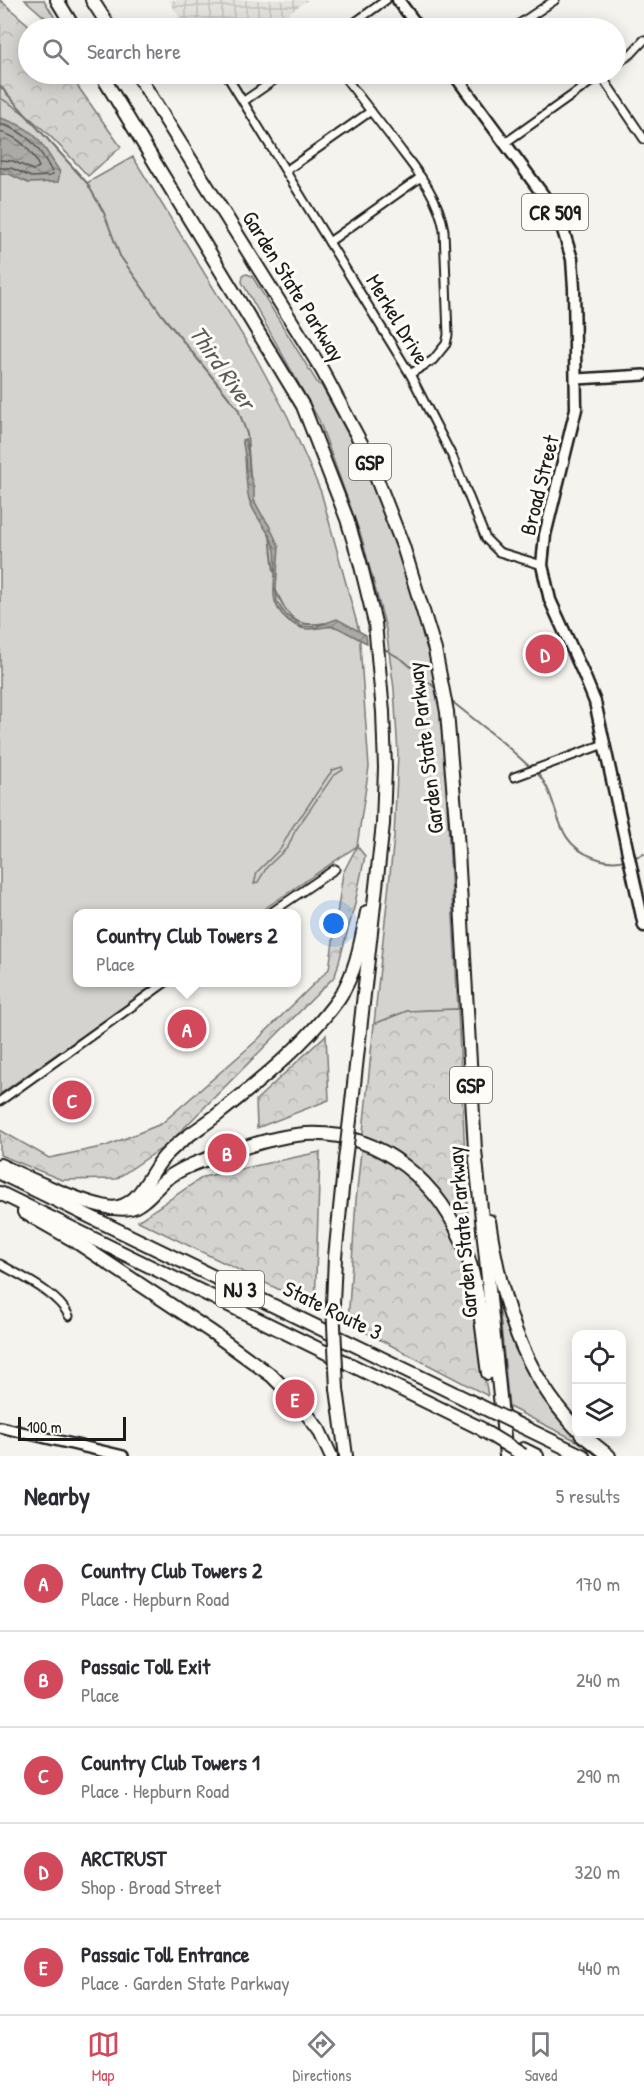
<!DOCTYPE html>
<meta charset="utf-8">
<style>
body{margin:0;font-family:"Patrick Hand",sans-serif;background:#f2f2f3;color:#2b2b33}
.controls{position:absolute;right:18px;bottom:18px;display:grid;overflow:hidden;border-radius:12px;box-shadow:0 3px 15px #0003}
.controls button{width:54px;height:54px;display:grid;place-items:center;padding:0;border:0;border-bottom:2px solid #e1e1e2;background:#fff;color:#2b2b33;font:30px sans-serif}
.scale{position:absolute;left:18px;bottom:15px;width:108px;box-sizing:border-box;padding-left:6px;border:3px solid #1c1c1c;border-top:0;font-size:16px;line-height:21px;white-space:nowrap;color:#1c1c1c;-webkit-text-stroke:4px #fdfcf7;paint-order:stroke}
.you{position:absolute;left:334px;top:924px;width:21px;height:21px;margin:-15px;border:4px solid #fff;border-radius:50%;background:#1a73e8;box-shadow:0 0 0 9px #1a73e833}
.badge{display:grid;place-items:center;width:39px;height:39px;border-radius:50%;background:#d1495b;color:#fff;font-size:20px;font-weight:700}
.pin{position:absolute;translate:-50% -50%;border:3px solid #fff;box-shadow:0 2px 6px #0006}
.popup{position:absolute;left:73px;top:909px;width:228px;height:78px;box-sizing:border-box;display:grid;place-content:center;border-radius:12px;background:#fff;filter:drop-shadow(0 2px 4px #0005);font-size:20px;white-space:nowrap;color:#7c7c81}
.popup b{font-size:22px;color:#2b2b33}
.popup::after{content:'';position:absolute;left:50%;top:100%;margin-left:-12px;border:12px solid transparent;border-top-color:#fff}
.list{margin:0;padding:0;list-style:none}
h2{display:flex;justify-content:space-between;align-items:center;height:78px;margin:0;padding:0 24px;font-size:26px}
h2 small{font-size:20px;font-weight:400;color:#7c7c81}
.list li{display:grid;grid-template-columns:39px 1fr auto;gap:18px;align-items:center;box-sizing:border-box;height:96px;padding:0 24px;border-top:2px solid #e1e1e2}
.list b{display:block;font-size:22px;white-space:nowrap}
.list p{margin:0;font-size:20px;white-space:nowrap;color:#7c7c81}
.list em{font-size:20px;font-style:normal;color:#7c7c81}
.icon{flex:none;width:33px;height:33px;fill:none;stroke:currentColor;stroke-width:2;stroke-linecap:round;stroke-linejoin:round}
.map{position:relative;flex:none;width:644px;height:1456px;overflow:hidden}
.search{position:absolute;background:#fff;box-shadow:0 3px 15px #0003;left:18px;right:18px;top:18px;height:66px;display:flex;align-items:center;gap:15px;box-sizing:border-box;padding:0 21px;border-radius:33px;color:#7c7c81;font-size:22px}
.sheet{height:558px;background:#fff}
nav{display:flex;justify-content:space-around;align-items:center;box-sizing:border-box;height:84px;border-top:2px solid #e1e1e2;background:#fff;font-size:16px;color:#7c7c81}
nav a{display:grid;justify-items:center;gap:3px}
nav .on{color:#d1495b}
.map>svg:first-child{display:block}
</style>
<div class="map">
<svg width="644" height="1456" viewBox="0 0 644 1456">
<defs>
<pattern id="industrial-grid" width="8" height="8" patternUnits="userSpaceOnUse" patternTransform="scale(1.5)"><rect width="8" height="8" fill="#e4e3de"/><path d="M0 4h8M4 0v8" fill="none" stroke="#c3c2be"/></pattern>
<pattern id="forest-crowns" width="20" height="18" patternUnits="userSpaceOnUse" patternTransform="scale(1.5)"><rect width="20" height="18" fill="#d4d3cf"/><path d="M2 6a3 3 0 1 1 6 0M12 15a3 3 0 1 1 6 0" fill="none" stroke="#b5b5b1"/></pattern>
<pattern id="water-waves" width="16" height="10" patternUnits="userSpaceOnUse" patternTransform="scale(1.5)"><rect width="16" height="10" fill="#abaaa6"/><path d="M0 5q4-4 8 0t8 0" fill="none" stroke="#8a8a86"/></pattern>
</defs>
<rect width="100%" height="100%" fill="#f4f3ee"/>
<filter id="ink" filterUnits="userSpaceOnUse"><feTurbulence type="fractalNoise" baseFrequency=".0167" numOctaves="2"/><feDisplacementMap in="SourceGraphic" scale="12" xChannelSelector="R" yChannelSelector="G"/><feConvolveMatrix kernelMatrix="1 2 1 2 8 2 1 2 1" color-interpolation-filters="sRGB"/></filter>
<g filter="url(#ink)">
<path fill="url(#industrial-grid)" d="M169 0H308L267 28H184L185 27Z"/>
<g fill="#d4d3cf" stroke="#787876" stroke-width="1.5">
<path d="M25 0H44L61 28H57Z"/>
<path d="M0 86 87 183 133 157 254 354 288 417 321 492 359 631 369 767 357 846 258 913 78 914V982L157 983 0 1094Z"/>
<path d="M247 274 252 276 318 384 321 385 366 467 412 586 435 676 443 727 458 1009 407 1011 374 1024 394 837 398 754 394 689 386 629 362 539 319 420 242 282 243 275Z"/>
<path d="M498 1295 513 1335 589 1447 509 1407Z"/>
</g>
<g fill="url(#forest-crowns)" stroke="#787876" stroke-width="1.5">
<path d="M0 0 32 28H28V74H69L121 147 88 176C62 148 34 116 0 98Z"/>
<path d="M342 767 343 770 333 776 295 831 288 847 267 867 258 882 254 884 257 872 281 848 293 826 304 812 328 776 333 770Z"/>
<path d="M357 846 365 856 354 908 335 976 168 1144 116 1179 62 1180 0 1155V1130L49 1158 106 1146 161 1124 255 1042 329 969 343 873Z"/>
<path d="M458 1009 472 1304 488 1396 348 1323 356 1200 374 1024 407 1011Z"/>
<path d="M326 1035 329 1100 257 1128 256 1100Z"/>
<path d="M320 1152 315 1307 138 1221 203 1177Z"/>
</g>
<g fill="url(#water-waves)" stroke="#72716f" stroke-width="1.5">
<path d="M0 118C37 128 40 142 60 172L58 182 28 183 9 174 0 173Z"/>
<path d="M245 439 249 458 250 475 254 488V500L262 515 269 525 279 547 276 588 277 602 286 615 301 626 315 627 337 619 366 635 367 643C360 640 340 628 335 627 320 625 310 634 295 625 261 604 279 582 275 551 272 532 254 518 249 499 244 480 248 459 242 440Z"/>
</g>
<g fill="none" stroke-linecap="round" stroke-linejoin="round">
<g stroke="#555553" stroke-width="1.5">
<path d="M0 124C28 132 40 148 53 174L50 176 31 177 11 168H0"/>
<path d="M0 132C19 137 31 149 39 167L33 170 13 161 0 160"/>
</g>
<g stroke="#72716f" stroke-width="2">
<path d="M0 86 87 183 104 213 120 256 162 315 238 409 247 434 250 477"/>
<path d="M270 536 274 572"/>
<path d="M275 589C288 615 292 629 325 623"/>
<path d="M381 647 403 660 439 691"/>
<path d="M450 700 499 739 531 768"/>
<path d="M535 771C563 798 549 841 593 857 603 861 614 863 625 860"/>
<path d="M633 858 644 854"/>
</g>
<g stroke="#1c1c1c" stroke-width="11">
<g id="street">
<path d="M347 28 386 0"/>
<path d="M513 28 555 0"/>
<path d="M616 64 631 54 644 40"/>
<path d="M226 74 410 374 453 458 486 539 499 552 542 565"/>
<path d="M342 74C359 96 376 118 394 141 415 169 438 194 444 230L448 335 446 344 433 360 410 374"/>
<path d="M600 74 644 139"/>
<path d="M244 101 283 74"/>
<path d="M505 143 602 74"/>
<path d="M287 170 371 111"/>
<path d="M329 242 421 177"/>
<path d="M514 777 604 744"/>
<path d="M269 914 335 869"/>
<path d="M0 1101 166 982"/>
<path d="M0 1264C22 1277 58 1293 69 1316"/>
</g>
</g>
<g stroke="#1c1c1c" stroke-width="14">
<g id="secondary">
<path d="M577 379 644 375"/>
<path d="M0 1427 123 1456"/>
</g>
</g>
<g stroke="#1c1c1c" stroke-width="15">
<g id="primary">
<path d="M398 0 419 28"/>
<path d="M454 74 549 203 563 230 572 259 574 288 576 409 545 535 542 565 550 600 584 675 595 702 644 926"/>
</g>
</g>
<g stroke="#1c1c1c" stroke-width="16">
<g id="highway">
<path d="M57 0 74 28"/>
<path d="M92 0 110 28"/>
<path d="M101 74 303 406 347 519 360 562 375 623 383 712 385 768 383 824 350 1120"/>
<path d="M137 74 322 370 368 456 403 546 435 650 447 712 457 834 475 1150 506 1456"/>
<path d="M230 1152C254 1144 279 1136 305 1134 380 1130 443 1184 466 1252 480 1289 482 1333 488 1373"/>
<path d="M0 1165C26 1177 108 1218 134 1207 147 1201 154 1190 165 1180 182 1167 203 1160 223 1154"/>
<path d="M0 1173 480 1406"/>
<path d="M0 1193 482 1429"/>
<path d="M110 1208C140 1208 147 1176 164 1157 179 1140 199 1129 217 1115 260 1081 307 1043 339 998 356 973 361 942 367 912"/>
<path d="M24 1212 75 1241 213 1333 272 1376 292 1396"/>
<path d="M489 1221C501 1299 520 1369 576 1428"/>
<path d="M333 1304 335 1257 345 1160"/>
<path d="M337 1389 346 1456"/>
<path d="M297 1401 319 1430 331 1456"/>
<path d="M519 1425 583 1456"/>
<path d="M581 1434 609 1456"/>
<path d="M523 1449 537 1456"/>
</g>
</g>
<use href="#street" stroke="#fdfcf7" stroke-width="7"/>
<use href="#secondary" stroke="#fdfcf7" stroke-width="9"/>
<use href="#primary" stroke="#fdfcf7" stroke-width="10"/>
<use href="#highway" stroke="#fdfcf7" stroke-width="12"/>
<g stroke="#1c1c1c" stroke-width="16" stroke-linecap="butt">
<g id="highway-bridge">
<path d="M345 1160 350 1120"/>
<path d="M333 1304 337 1389"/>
<path d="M480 1406 519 1425"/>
<path d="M482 1430 523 1455"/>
</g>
</g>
<use href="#highway-bridge" stroke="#fdfcf7" stroke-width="12"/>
</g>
</g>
<g text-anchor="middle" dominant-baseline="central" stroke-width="6" stroke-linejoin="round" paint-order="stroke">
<g fill="#fdfcf7" stroke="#605f5e" stroke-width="1.5">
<rect x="522" y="194" width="66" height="36" rx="4.5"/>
<rect x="349" y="444" width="42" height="36" rx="4.5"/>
<rect x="450" y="1067" width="42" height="36" rx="4.5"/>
<rect x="216" y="1271" width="48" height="36" rx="4.5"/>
</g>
<g font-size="21" font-weight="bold" fill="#1c1c1c">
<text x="555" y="212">CR 509</text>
<text x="370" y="462">GSP</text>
<text x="471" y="1085">GSP</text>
<text x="240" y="1289">NJ 3</text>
</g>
<g font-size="22" fill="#1c1c1c" stroke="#fdfcf7">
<text transform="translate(294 286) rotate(58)">Garden State Parkway</text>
<text transform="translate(398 319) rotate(59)">Merkel Drive</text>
<text transform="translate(539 485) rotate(-76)">Broad Street</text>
<text transform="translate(425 748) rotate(-97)">Garden State Parkway</text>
<text transform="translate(462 1232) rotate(-95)">Garden State Parkway</text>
<text transform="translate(333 1310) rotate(26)">State Route 3</text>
</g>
<g font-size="24" font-style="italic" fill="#5c5c5a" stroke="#fdfcf7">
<text transform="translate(223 367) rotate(55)">Third River</text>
</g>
</g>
</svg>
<div class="controls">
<button><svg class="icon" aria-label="locate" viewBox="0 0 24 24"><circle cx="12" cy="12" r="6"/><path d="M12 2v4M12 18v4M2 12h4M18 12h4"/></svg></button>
<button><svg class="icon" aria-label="layers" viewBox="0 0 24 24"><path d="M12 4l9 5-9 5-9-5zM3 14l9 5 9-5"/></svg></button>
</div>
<div class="scale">100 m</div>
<div class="you"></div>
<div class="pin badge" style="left:187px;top:1029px">A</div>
<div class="popup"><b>Country Club Towers 2</b>Place</div>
<div class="pin badge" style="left:227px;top:1153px">B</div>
<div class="pin badge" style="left:72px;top:1100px">C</div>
<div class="pin badge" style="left:545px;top:654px">D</div>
<div class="pin badge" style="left:295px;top:1399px">E</div>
<div class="search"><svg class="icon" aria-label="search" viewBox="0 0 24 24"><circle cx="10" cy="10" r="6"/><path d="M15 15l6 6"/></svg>Search here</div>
</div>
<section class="sheet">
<h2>Nearby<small>5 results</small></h2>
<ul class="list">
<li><span class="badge">A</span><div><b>Country Club Towers 2</b><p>Place · Hepburn Road</p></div><em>170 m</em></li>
<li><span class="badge">B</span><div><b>Passaic Toll Exit</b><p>Place</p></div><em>240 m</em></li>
<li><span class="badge">C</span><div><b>Country Club Towers 1</b><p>Place · Hepburn Road</p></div><em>290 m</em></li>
<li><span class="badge">D</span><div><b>ARCTRUST</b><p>Shop · Broad Street</p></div><em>320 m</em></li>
<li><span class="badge">E</span><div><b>Passaic Toll Entrance</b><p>Place · Garden State Parkway</p></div><em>440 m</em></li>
</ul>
</section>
<nav>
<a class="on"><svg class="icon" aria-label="map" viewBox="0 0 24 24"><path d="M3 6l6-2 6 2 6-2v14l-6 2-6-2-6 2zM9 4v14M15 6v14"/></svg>Map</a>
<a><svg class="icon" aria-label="directions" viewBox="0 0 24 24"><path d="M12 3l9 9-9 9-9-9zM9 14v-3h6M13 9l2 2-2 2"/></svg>Directions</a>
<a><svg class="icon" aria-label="saved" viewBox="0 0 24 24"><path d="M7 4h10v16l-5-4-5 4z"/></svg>Saved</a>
</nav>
